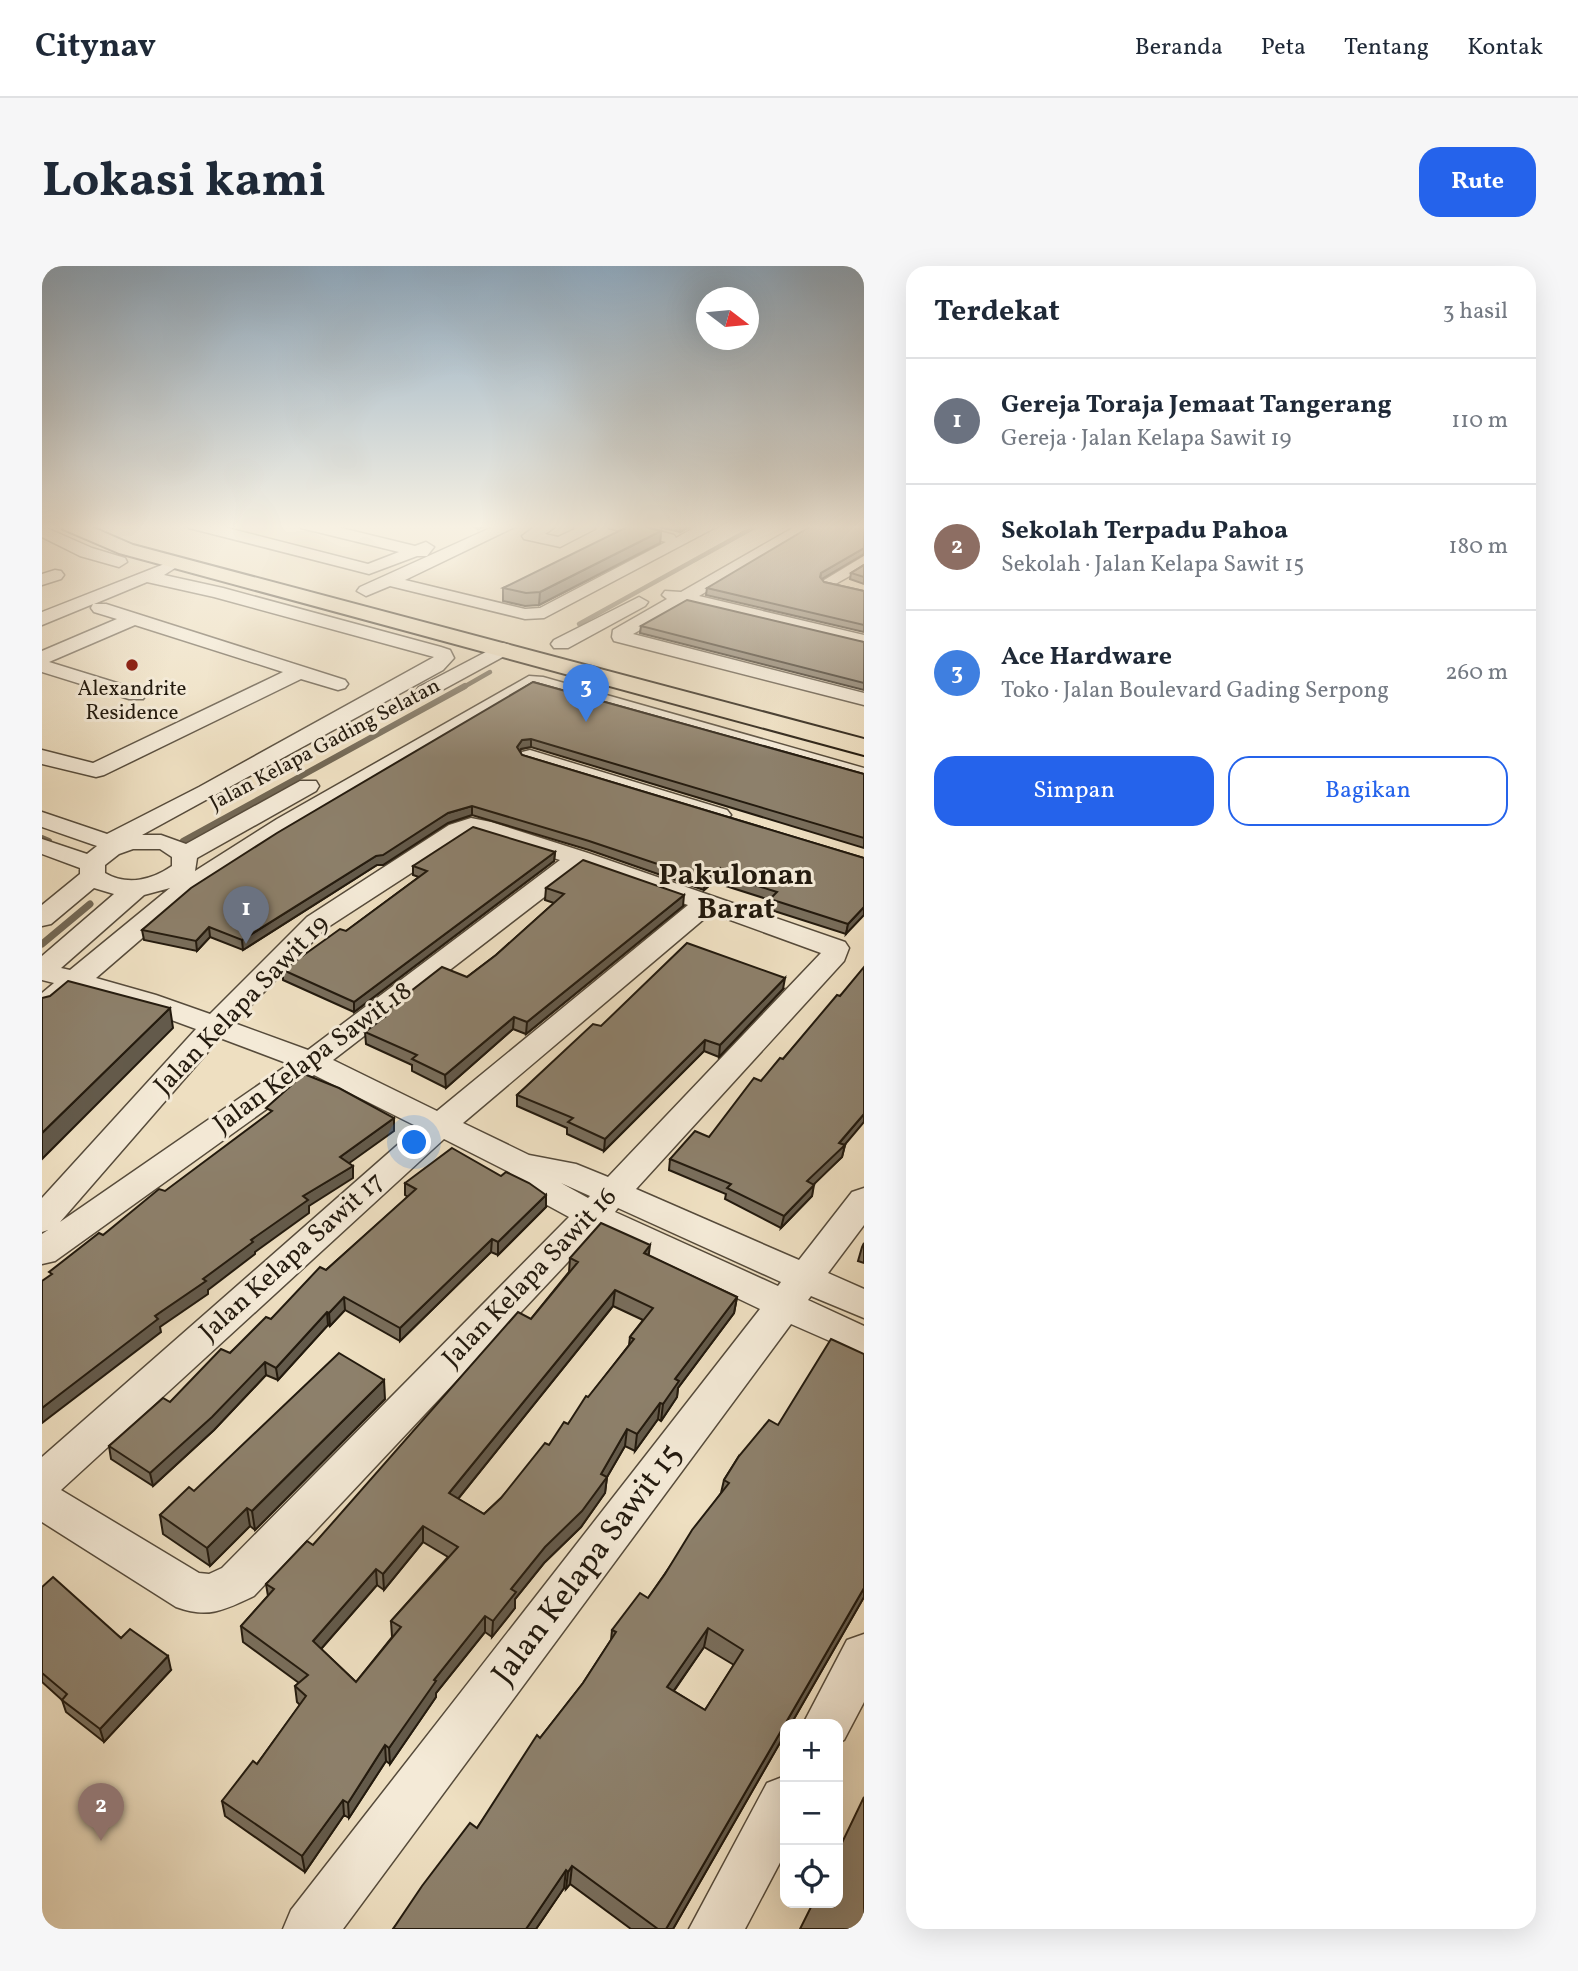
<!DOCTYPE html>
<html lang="id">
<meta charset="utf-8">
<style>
body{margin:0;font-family:Vollkorn,serif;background:#f6f6f7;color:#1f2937}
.controls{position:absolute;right:21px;bottom:21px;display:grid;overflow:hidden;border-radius:14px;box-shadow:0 7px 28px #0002}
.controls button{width:63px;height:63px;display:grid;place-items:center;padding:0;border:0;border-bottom:2px solid #e0e1e3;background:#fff;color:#1f2937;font:35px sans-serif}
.compass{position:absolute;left:654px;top:21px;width:63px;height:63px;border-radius:50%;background:#fff;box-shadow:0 7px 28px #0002;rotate:106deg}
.you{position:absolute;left:373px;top:877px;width:24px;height:24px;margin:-18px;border:5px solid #fff;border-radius:50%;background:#1a73e8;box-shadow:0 0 0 10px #1a73e833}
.badge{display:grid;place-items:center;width:46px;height:46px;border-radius:50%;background:#2563eb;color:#fff;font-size:23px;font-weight:700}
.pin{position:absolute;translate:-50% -58px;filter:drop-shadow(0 2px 4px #0008)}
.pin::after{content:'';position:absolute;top:37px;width:24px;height:21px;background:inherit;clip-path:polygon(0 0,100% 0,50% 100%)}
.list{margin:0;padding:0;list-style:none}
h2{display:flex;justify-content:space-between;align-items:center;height:91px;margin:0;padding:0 28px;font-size:30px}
h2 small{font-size:23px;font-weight:400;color:#747a83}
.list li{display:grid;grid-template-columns:46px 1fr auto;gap:21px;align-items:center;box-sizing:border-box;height:126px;padding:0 28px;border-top:2px solid #e0e1e3}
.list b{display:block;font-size:26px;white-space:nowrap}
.list p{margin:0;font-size:23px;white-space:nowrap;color:#747a83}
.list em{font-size:23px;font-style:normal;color:#747a83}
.actions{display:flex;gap:14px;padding:21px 28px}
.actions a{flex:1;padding:16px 0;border:2px solid #2563eb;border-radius:21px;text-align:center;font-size:24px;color:#2563eb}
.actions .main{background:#2563eb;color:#fff}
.icon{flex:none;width:38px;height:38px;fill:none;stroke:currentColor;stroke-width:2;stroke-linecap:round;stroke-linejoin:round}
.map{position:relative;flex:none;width:822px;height:1663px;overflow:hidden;border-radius:21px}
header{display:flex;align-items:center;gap:42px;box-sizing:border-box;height:98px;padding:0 35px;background:#fff;border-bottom:2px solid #e0e1e3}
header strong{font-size:33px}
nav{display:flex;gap:38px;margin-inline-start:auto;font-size:24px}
.intro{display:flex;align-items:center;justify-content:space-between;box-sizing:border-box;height:168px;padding:0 42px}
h1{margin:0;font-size:49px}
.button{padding:18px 32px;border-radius:21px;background:#2563eb;color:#fff;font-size:24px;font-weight:700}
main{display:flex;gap:42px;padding:0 42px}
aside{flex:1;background:#fff;border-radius:21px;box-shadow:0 7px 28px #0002}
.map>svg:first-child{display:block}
</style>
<header>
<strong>Citynav</strong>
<nav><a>Beranda</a><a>Peta</a><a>Tentang</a><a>Kontak</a></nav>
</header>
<div class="intro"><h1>Lokasi kami</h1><a class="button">Rute</a></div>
<main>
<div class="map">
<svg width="822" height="1663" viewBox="0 0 822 1663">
<rect width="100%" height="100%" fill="#eedfc1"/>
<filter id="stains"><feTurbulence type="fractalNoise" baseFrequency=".00286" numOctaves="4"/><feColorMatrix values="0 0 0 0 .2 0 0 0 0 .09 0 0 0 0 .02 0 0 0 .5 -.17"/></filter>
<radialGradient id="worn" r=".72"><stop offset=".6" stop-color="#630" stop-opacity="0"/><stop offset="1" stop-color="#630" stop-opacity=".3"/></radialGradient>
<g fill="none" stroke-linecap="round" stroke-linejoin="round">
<g stroke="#736855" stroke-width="4.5">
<path d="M537 358 716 259"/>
<path d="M420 422 448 406"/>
</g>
<g stroke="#736855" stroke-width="6">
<path d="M0 572 7 575"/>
<path d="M141 575 423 420"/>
</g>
<path stroke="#736855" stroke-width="7" d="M0 678 48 638"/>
<g stroke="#564b3b" stroke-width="3">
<g id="minor">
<path d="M145 259H174L326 298 357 286 259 262 257 259H287L373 280 384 276 392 281 385 290H375L327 308 147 262Z"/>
<path d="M455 259H477L363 314 483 343 498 342 624 276 567 262 565 259H594L632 269 634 272 657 259H678L502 352 483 353 348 320 324 330 315 325 318 321Z"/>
<path d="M495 259H516L503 268 516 271 533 263 530 259H550L553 263 518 281 482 273 480 270Z"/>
<path d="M756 259H776L657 330 822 369V381L644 338 591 368 822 427V439L572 375 570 371 571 364 625 333 620 329 623 325 639 326Z"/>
<path d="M0 260 50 282 83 292 85 296 77 301 38 290 0 271Z"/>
<path d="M822 290V302L788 321 779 316Z"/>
<path d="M125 297 133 302 122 309 181 322 399 381 408 384 412 392 401 404 100 569H119L144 578 258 515H274L277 520 274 525 155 592 153 605 235 553 487 410 501 411 822 502V516L492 421 251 563 149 630 54 712 114 729 168 748 265 651 407 559 429 552 449 556 546 587 803 676 807 682 802 695 594 923 757 994 810 926 822 922V959L786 1007 822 1023V1052L769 1030 766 1034 822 1060V1090L749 1058 301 1663H241L249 1644 718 1043 555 965 212 1330C182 1344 167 1353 134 1341L0 1256V1191L376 861 272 809 13 995 0 998V968L6 964 0 966V932L154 763 94 741 38 725 10 748 0 751V727L12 717 0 714V690L72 628 52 622 9 658 0 660V639L38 608V602L0 588V573L45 588 55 580 0 561V546L65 568 157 521 392 391 172 331 105 316 52 338H64L303 414 306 418 303 422 296 424 259 413 62 509 54 511 0 498V484L51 497 241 406 93 359 7 396 101 425 104 429 101 433H87L0 406V385L75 353 52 346 49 342 51 338 0 359V346ZM431 567 518 594 266 784 192 757 283 663ZM91 583H118L130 591V600C110 614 85 620 63 607V599L77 588ZM540 602 646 639 395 845 291 794ZM128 622 28 704 19 702 102 629ZM669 647 779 687 566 911 534 898 487 889 421 857ZM178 772 247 798 18 956ZM402 873 467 906 494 933 527 951 180 1302 167 1308 157 1307 19 1224ZM519 917 548 930 546 932ZM576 942 739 1016 736 1020 573 946Z"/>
<path d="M13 304 19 305 22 309 19 313 0 319V308Z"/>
<path d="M597 331 606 336 603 340 526 382H512L509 378 512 374Z"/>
<path d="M461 377 468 379 471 383 468 387 391 429H377L374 425 377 421Z"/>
<path d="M488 484 685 544 689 549 685 554H669L480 496 477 491 480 486Z"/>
<path d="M822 1368V1436L802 1474 796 1477V1458H761L805 1374Z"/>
<path d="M743 1510V1587L703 1663H647L725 1517Z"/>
</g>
</g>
<g stroke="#231a0e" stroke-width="4">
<path id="major" d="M19 259H45L91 279 822 473V489L77 287 21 263Z"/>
</g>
<use href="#minor" fill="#f4ead7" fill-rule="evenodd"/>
<use href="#major" fill="#eedfc1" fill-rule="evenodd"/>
</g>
<g fill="#796e5c" stroke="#231a0e" stroke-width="2" fill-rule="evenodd">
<path d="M427 259H446L436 263Z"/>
<path d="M609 259H651L638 266Z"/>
<path d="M619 265 618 277 497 339 483 340 461 335V322Z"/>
<path d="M822 288 779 313 782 316 822 325V366L664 329 665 322Z"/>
<path d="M822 299V318L808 313 809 307Z"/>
<path d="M599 360 822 376V424L598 367Z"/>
<path d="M491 416 822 508V582L489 481 479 483 478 486 480 489 822 592 804 668 726 643 728 634 684 620 676 612 662 624 547 584 430 549 406 557 341 599H335L201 684 168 671 155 685 102 674 100 664Z"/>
<path d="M513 586 512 595 312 746 241 714V704L304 665 377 611 371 609V600Z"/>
<path d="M504 622 641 640 484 768 471 763 404 822 370 805V799L324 778 323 766 342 752V746L425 711 454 689 512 637 503 634Z"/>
<path d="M741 723 677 791 662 785 562 885 525 868V862L475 840V829L559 760Z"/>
<path d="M798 730 803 879 800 891 771 918 770 930 739 962 683 933 684 928 627 904 628 893 667 871 719 815 741 793Z"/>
<path d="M363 917 504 941 456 989 449 986 358 1075 303 1044 288 1060 286 1059 236 1114 224 1109 172 1164 111 1220 69 1193 67 1180 128 1136 229 1053 366 931 363 929Z"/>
<path d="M822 977V997L816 995 820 981Z"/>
<path d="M607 990 695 1031 692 1047 636 1122 635 1131 619 1155 616 1153 593 1185 583 1180 565 1211 563 1227 539 1261 502 1297 473 1333V1342L450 1371 443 1366 394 1427V1431L348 1498 344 1495 307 1552 302 1549 263 1606 183 1550 180 1535 215 1498 258 1439 255 1436 253 1420 257 1417 201 1376 199 1360 226 1330 224 1318 271 1279 489 1053 527 1006 528 992ZM571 1040 601 1054 588 1071 587 1079 526 1158 459 1232 442 1248 416 1233ZM381 1276 406 1291 349 1355 350 1371 314 1416 279 1383 335 1319 342 1324Z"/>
<path d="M343 1133 213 1264 208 1260 168 1300 121 1268 118 1249 152 1225Z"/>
<path d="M697 1190 822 1331 749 1458H743V1468L631 1663H589L528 1618 524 1623 522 1622 494 1663H351L435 1562 498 1472 541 1417 569 1374 570 1364 606 1332 679 1227 682 1214ZM662 1381 692 1399 663 1444 632 1425Z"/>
<path d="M0 1321 129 1404 62 1476 24 1446 20 1434 0 1416Z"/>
</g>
<g fill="#635a4b" stroke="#231a0e" stroke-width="2">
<path d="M436 259H446L436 263Z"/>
<path d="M638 259H651L638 266Z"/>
<path d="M619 265 618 277 497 339 498 326Z"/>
<path d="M822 282V288L778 314 779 307Z"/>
<path d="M489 473V481L479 483 475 490V481L480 474Z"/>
<path d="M430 540V549L406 557 341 599H335L201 684 200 674 334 590 406 547Z"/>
<path d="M513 586 512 595 312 746V736Z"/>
<path d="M678 602 676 612 662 624 663 614Z"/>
<path d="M642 629 641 640 484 768 485 756Z"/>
<path d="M822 641V649L804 668 806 658Z"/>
<path d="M167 661 168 671 155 685 154 675Z"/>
<path d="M743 712 741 723 677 791 678 779Z"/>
<path d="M128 742 131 762 0 893V867Z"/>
<path d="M472 751 471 763 404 822 403 809Z"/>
<path d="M663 774 662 785 562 885 563 873Z"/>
<path d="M822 848V856L800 882 803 879 800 891 763 927 765 915Z"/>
<path d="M352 852V865L299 903 298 891Z"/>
<path d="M311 900V912L267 940V947L213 986V988L166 1024V1028L118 1061 119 1066 0 1157V1142L113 1050 209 974 261 930Z"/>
<path d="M772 919 770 930 739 962 742 950Z"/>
<path d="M504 929V941L456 989V976Z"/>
<path d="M450 973 449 986 358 1075V1062Z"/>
<path d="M608 979 606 995 602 987Z"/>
<path d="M573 1024 571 1040 407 1244V1227Z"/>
<path d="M302 1031 303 1044 288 1060 287 1047Z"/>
<path d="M695 1031 692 1047 636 1122 635 1131 619 1155 621 1138 633 1113Z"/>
<path d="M285 1046 286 1059 236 1114 234 1102Z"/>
<path d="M223 1096 224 1109 172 1164 111 1220 108 1207Z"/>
<path d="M342 1114 343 1133 213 1264 210 1245Z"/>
<path d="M618 1137 616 1153 593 1185 595 1168Z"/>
<path d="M585 1163 583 1180 565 1211 563 1227 539 1261 502 1297 473 1333V1342L450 1371 451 1355 469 1323 559 1208Z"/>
<path d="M205 1242 208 1260 168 1300 165 1282Z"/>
<path d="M381 1260V1276L342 1324 341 1308Z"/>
<path d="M334 1303 335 1319 272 1391 271 1375Z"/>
<path d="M822 1322V1331L749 1458H743V1468L631 1663H624Z"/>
<path d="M443 1350V1366L394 1427V1431L348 1498 347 1482 392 1414Z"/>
<path d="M666 1362 662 1381 621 1440 625 1421Z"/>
<path d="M126 1390 129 1404 62 1476 58 1463Z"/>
<path d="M343 1479 344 1495 307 1552 306 1537Z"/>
<path d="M301 1534 302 1549 263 1606 260 1590Z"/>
<path d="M530 1600 528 1618 524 1623 526 1606Z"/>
<path d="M524 1604 522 1622 494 1663H484Z"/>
</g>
<g fill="#8d806b" stroke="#231a0e" stroke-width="2" fill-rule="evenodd">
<path d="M589 259H596L619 265 498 326 484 327 461 322Z"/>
<path d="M771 259H822V282L779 307 778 311 782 316 822 325V359L665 322Z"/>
<path d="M822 299V311L809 307Z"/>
<path d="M645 334 822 376V417L599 360Z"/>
<path d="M491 416 822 508V572L489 473 480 474 475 481 480 489 822 592V641L806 658 728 633 735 626 685 610 678 602 663 614 547 575 430 540 406 547 341 589 334 590 200 674 167 661 154 675 100 664 149 622 235 567Z"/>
<path d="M431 561 513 586 312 736 241 704 298 663 304 665 385 605 371 600Z"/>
<path d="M541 594 642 629 485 756 472 751 403 809 370 793 375 789 323 766 347 748 342 746 400 701 425 711 454 689 522 628 504 622Z"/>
<path d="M645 677 743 712 678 779 663 774 563 873 526 856 531 852 475 829 551 758 559 760Z"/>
<path d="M822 701V848L797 877 803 879 765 915 772 919 742 950 685 922 689 918 628 893 653 865 667 871 712 812 719 815 738 792 741 793 795 729 798 730Z"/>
<path d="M26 715 128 742 0 867V732L8 730Z"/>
<path d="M262 808 297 822 352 852 298 891 311 900 261 930 266 934 209 974 211 976 161 1013 164 1015 113 1050 116 1053 0 1142V1015L10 1008 7 1006 57 967 61 969 117 923 123 925 230 845 224 842Z"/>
<path d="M410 882 459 910 464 906 487 917 504 929 456 976 450 973 358 1062 302 1031 287 1047 285 1046 234 1102 223 1096 170 1151 108 1207 67 1180 121 1132 128 1136 179 1083 188 1087 224 1051 229 1053 278 1001 284 1004 374 923 363 917Z"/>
<path d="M559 957 608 979 602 987 695 1031 633 1113 637 1115 621 1138 618 1137 595 1168 585 1163 559 1208 565 1211 540 1245 503 1281 469 1323 474 1326 451 1355 443 1350 392 1414 394 1415 347 1482 343 1479 306 1537 301 1534 260 1590 180 1535 211 1495 215 1498 264 1430 253 1420 266 1409 199 1360 232 1323 224 1318 265 1275 271 1279 476 1046 489 1053 536 996 528 992ZM573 1024 611 1042 588 1071 592 1073 546 1131 544 1130 526 1158 522 1156 507 1179 503 1177 459 1232 442 1248 407 1227ZM381 1260 416 1281 349 1355 359 1361 314 1416 271 1375 334 1303 341 1308Z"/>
<path d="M789 1073 822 1088V1322L624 1663H616L530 1600 526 1606 524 1604 484 1663H351L380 1620 428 1557 435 1562 495 1469 498 1472 541 1417 574 1366 570 1364 598 1327 606 1332 623 1308 650 1264 687 1217 682 1214 697 1190 727 1154 736 1159ZM666 1362 701 1384 663 1444 625 1421Z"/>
<path d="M297 1087 342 1114 210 1245 205 1242 165 1282 118 1249 147 1221 152 1225Z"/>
<path d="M11 1311 79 1372 88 1363 126 1390 58 1463 20 1434 25 1428 0 1407V1321Z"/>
<path d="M822 1531V1663H758L771 1637H796V1585Z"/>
</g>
<linearGradient id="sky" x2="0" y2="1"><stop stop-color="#8faac0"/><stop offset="0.53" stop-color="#f7f1e3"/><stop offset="1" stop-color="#f7f1e3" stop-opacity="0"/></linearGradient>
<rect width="822" height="492" fill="url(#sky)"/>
<circle fill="#8f2418" stroke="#f4ead7" stroke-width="2.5" cx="90" cy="399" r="7"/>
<g text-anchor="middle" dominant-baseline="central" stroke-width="6" stroke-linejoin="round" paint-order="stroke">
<g font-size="21" fill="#231a0e" stroke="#f4ead7">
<text x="90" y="423">Alexandrite<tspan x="90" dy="24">Residence</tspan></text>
</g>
<g font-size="21" fill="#231a0e" stroke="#f4ead7">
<text transform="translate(283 479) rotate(-28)">Jalan Kelapa Gading Selatan</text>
</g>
<g font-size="26" fill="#231a0e" stroke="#f4ead7">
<text transform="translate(200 739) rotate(-46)">Jalan Kelapa Sawit 19</text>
<text transform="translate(271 792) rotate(-36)">Jalan Kelapa Sawit 18</text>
<text transform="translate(250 991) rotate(-42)">Jalan Kelapa Sawit 17</text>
<text transform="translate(488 1012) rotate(-46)">Jalan Kelapa Sawit 16</text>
</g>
<g font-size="30" font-weight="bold" fill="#231a0e" stroke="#f4ead7">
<text x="694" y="610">Pakulonan<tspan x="694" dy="34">Barat</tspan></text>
</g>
<g font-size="32" fill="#231a0e" stroke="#f4ead7">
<text transform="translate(546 1299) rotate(-53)">Jalan Kelapa Sawit 15</text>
</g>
</g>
<rect width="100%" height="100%" filter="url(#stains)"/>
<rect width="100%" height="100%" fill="url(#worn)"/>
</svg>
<div class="controls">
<button>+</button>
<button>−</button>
<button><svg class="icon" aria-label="locate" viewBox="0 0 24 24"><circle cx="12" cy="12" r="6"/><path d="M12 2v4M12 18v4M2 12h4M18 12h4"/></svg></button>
</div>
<svg class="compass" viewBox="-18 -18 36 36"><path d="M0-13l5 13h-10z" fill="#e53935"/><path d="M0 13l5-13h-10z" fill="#747a83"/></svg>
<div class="you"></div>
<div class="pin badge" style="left:204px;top:678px;background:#6b7280">1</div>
<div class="pin badge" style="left:59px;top:1575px;background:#8d6e63">2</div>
<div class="pin badge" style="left:544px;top:456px;background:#3f7fe0">3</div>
</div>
<aside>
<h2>Terdekat<small>3 hasil</small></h2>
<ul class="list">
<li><span class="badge" style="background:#6b7280">1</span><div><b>Gereja Toraja Jemaat Tangerang</b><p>Gereja · Jalan Kelapa Sawit 19</p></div><em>110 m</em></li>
<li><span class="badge" style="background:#8d6e63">2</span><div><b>Sekolah Terpadu Pahoa</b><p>Sekolah · Jalan Kelapa Sawit 15</p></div><em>180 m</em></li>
<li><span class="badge" style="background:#3f7fe0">3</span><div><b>Ace Hardware</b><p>Toko · Jalan Boulevard Gading Serpong</p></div><em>260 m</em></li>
</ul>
<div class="actions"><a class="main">Simpan</a><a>Bagikan</a></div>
</aside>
</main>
